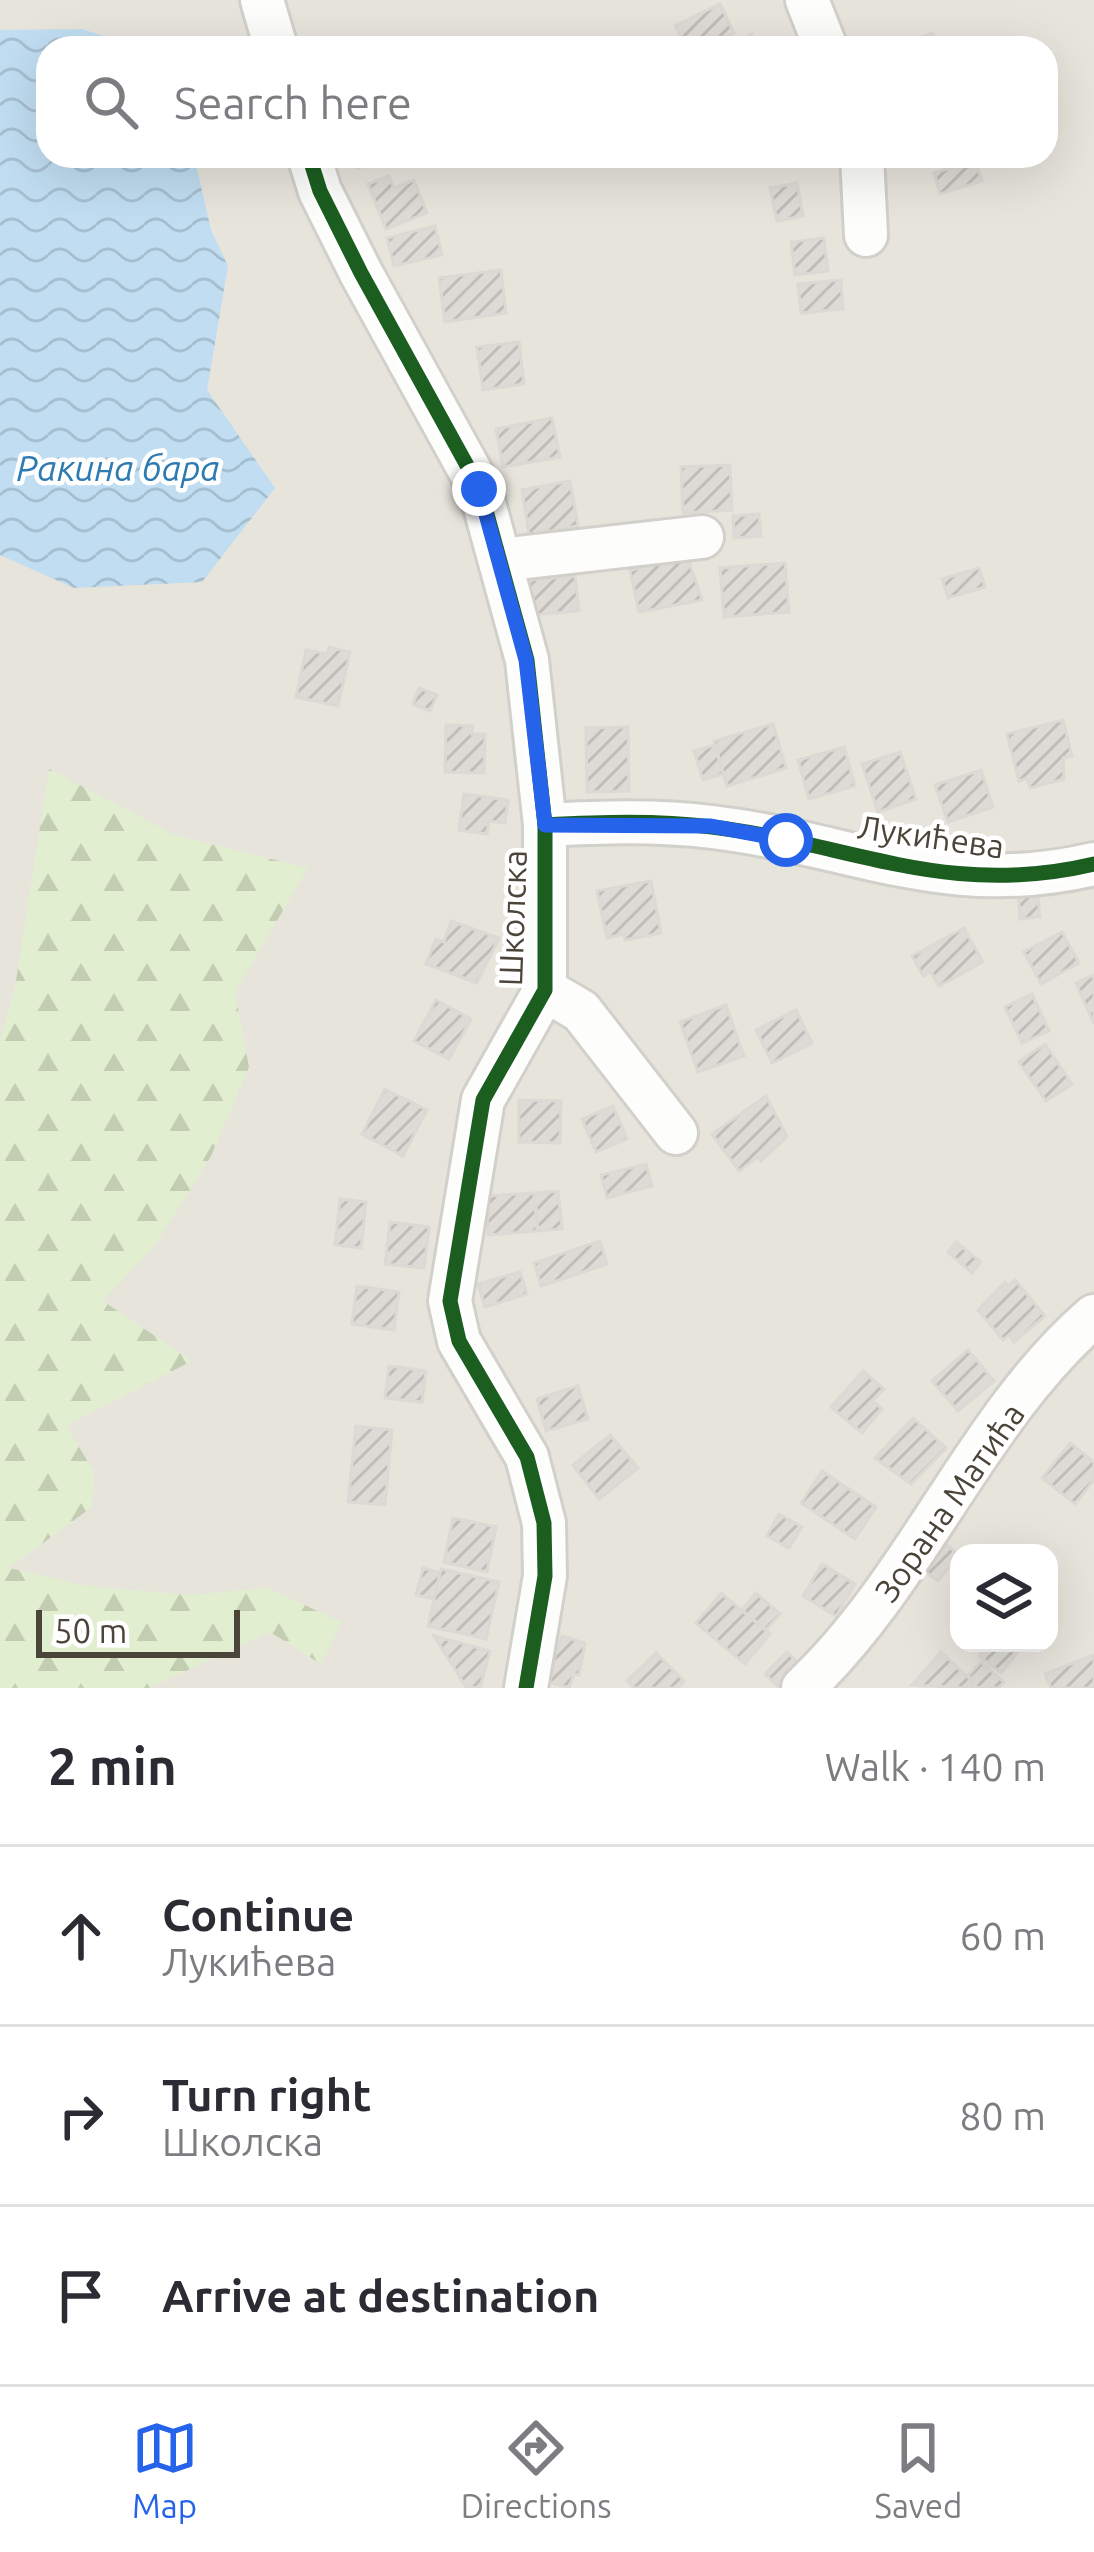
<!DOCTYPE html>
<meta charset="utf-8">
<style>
body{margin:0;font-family:Ubuntu,sans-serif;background:#f7f7f7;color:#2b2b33}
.controls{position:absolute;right:36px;bottom:36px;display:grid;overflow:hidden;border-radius:24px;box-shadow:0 12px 48px #0002}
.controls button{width:108px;height:108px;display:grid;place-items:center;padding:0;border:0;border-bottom:3px solid #e1e1e2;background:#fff;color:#2b2b33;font:60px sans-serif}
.scale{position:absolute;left:36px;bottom:30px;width:204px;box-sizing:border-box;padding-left:12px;border:6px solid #4b4439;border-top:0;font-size:33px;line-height:42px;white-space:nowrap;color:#4b4439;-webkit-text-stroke:9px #fff;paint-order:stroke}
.stop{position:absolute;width:36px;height:36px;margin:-27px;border:9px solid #2563eb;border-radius:50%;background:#fff}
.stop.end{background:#2563eb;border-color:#fff;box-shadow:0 3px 12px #0008}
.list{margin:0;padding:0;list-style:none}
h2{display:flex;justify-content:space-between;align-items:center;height:156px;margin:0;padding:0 48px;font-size:51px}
h2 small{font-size:39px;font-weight:400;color:#7c7c81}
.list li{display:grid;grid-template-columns:78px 1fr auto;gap:36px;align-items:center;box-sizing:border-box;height:180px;padding:0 48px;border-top:3px solid #e1e1e2}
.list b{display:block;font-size:45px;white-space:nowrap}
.list p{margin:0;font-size:39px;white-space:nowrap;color:#7c7c81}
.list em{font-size:39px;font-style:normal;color:#7c7c81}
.icon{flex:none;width:66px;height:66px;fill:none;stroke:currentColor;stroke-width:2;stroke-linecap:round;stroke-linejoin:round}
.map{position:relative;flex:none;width:1094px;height:1688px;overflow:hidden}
.search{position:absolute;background:#fff;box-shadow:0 12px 48px #0002;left:36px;right:36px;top:36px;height:132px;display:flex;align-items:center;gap:30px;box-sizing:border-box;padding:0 42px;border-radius:36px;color:#7c7c81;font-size:45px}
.sheet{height:696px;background:#fff}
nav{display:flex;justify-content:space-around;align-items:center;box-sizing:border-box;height:168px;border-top:3px solid #e1e1e2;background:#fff;font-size:33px;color:#7c7c81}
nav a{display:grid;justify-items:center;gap:6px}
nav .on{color:#2563eb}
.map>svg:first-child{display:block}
</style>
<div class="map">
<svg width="1094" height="1688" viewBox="0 0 1094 1688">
<defs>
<pattern id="forest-firs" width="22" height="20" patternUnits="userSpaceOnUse" patternTransform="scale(3)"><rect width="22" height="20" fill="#e1eecf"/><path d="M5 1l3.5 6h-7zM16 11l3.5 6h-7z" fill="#c3cdb2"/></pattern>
<pattern id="water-waves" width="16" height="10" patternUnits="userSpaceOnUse" patternTransform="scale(3)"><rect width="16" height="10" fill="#c0ddf1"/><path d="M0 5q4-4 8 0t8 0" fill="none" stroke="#a6bfcf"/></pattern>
<pattern id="building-hatch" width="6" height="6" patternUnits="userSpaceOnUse" patternTransform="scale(3)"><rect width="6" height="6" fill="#dedbd6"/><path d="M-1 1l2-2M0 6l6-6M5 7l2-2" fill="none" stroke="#c0bdb8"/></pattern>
</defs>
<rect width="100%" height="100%" fill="#f4f2ee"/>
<path fill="#e7e4dc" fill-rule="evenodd" d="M0 0H1094V1688H0ZM48 48H1046V156H48ZM959 1553H1049V1643H959Z"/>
<path fill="url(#forest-firs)" d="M49 769 177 836 308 868 235 992 249 1067 211 1156 158 1241 103 1301 192 1361 66 1425 94 1472 92 1507 9 1568 88 1586 189 1595 267 1588 342 1622 321 1664 270 1632 149 1688H0V1042L15 987Z"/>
<path fill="url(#water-waves)" d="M82 29 142 48H48V156H194L211 230 228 266 207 390 275 488 202 582 74 588 0 555V30Z"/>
<g fill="url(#building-hatch)" stroke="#dcd9d4" stroke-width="3">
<path d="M720 4 734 33 704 48H686L675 26Z"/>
<path d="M933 33 935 40 943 38 946 48H924L920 37Z"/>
<path d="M752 34 758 48H721Z"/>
<path d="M354 156H399L358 168Z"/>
<path d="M975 160 982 181 940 194 934 173Z"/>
<path d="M389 176 394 188 414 180 427 213 386 229 368 184Z"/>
<path d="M797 183 803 216 777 221 770 188Z"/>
<path d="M435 226 442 255 394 266 387 238Z"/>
<path d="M824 238 828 271 795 275 791 242Z"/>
<path d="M501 270 506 313 445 322 439 278Z"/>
<path d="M841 280 843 309 801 313 798 284Z"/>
<path d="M519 342 524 384 483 390 477 347Z"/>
<path d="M552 418 560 457 503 467 496 429Z"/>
<path d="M730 465 732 510 683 513 681 467Z"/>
<path d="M570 481 578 526 529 535 522 490Z"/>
<path d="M759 514 761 536 734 538 733 516Z"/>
<path d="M688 558 702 600 639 612 630 570Z"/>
<path d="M785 563 789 612 724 617 720 568Z"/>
<path d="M979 568 985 587 948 598 942 579Z"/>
<path d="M575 576 579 611 532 615 529 580Z"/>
<path d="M329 647 350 652 338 706 296 697 306 650 327 654Z"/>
<path d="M419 688 437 695 430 711 413 704Z"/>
<path d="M1063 720 1072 756 1063 758 1064 779 1030 788 1027 778 1019 781 1007 734Z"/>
<path d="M773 724 786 768 727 786 714 741Z"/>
<path d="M446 725 473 726 472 734H485L484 773 445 772Z"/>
<path d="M628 727 629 791 587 792 586 728Z"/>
<path d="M715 745 723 774 703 780 694 751Z"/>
<path d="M844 747 855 786 809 799 798 760Z"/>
<path d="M900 752 916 799 878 812 862 764Z"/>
<path d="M981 770 993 807 948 822 935 785Z"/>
<path d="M464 794 508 800 505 823 489 821 487 834 459 830Z"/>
<path d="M651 881 661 933 625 940 624 934 607 938 597 891Z"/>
<path d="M1037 888 1040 917 1020 919 1018 890Z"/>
<path d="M451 921 499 938 477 983 426 964 436 939 444 942Z"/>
<path d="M964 928 983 962 939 986 931 972 923 976 912 956Z"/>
<path d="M1062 932 1079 963 1041 984 1024 952Z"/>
<path d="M1094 975V1024L1076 983Z"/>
<path d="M1032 994 1049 1031 1022 1043 1005 1007Z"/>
<path d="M436 1000 471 1019 449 1059 414 1041Z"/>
<path d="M726 1005 744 1056 698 1072 680 1022Z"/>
<path d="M796 1010 812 1043 772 1063 756 1030Z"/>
<path d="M1045 1044 1072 1084 1046 1101 1019 1062Z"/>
<path d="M385 1089 427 1110 403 1156 362 1134Z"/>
<path d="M766 1096 787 1137 761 1161 758 1157 739 1171 712 1134Z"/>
<path d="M519 1100 561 1101 560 1143 519 1142Z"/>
<path d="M613 1106 627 1139 596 1152 582 1119Z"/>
<path d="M646 1164 652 1186 607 1198 601 1175Z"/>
<path d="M558 1191 562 1229 538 1231 535 1193Z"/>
<path d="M534 1193 537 1231 488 1235 486 1196Z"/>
<path d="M340 1199 366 1202 361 1248 335 1245Z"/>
<path d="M390 1222 429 1227 424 1268 385 1264Z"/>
<path d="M600 1241 607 1264 541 1286 534 1263Z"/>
<path d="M956 1242 981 1262 972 1273 948 1252Z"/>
<path d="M520 1272 527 1294 485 1307 478 1284Z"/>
<path d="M1015 1280 1045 1316 1014 1342 1009 1335 1003 1340 978 1310 1005 1282 1008 1286Z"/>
<path d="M357 1286 399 1292 394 1330 352 1324Z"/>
<path d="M968 1350 994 1381 958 1411 932 1381Z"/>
<path d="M389 1366 426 1371 422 1402 385 1398Z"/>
<path d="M863 1371 884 1389 873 1401 882 1409 862 1433 831 1407Z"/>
<path d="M578 1386 588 1419 546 1431 537 1399Z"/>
<path d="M913 1418 946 1448 911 1484 875 1458Z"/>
<path d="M356 1426 392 1430 385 1505 348 1502Z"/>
<path d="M610 1435 638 1468 599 1499 573 1465Z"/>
<path d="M1070 1443 1094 1462V1480L1075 1504 1042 1478Z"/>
<path d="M822 1471 876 1507 855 1539 801 1503Z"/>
<path d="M779 1514 802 1527 789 1548 767 1536Z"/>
<path d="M453 1518 496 1527 487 1572 444 1562Z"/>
<path d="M938 1538 959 1555 938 1581 917 1566Z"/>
<path d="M822 1564 855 1584 836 1616 803 1596Z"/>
<path d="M423 1568 440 1573 434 1599 416 1595Z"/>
<path d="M441 1569 499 1582 486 1639 428 1626Z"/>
<path d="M721 1593 770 1634 745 1664 696 1623Z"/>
<path d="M756 1593 780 1614 766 1630 742 1610Z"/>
<path d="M434 1636 490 1651 480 1688 466 1687Z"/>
<path d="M562 1636 585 1643 579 1675 574 1674 569 1688 546 1681Z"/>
<path d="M989 1643H1023L1024 1644 1001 1673 979 1656Z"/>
<path d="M787 1652 801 1665 779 1687 765 1674Z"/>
<path d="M941 1652 973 1682 967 1688 912 1685Z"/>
<path d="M656 1653 684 1681 678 1688H634L627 1681Z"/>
<path d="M1094 1655V1688H1051L1045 1674Z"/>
<path d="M981 1662 1004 1682 999 1688 968 1687 973 1682 968 1676Z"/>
</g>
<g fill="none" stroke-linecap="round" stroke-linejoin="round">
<g stroke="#d2d0cb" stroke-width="48">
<g id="minor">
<path d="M262 0 276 48"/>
<path d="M807 0 826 48"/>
<path d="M309 156 320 191 361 273 480 489 527 660 545 825V990L483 1100 450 1301 459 1341 527 1457 544 1523 545 1576 526 1688"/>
<path d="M862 156 866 235"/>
<path d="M501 560 702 537"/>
<path d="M545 825C600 822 656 820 712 827 853 844 946 899 1094 864"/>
<path d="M545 990 581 1011 676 1133"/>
<path d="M803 1688C918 1580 976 1418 1094 1316"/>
</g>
</g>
<use href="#minor" stroke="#fdfdfc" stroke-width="42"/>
<g stroke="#fff" stroke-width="22">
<g id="cycleway">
<path d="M309 156 320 191 361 273 480 489 527 660 545 825V990L483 1100 450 1301 459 1341 527 1457 544 1523 545 1576 526 1688"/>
<path d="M545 825C600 822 656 820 712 827 853 844 946 899 1094 864"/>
</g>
</g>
<use href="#cycleway" stroke="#1b5e20" stroke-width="15"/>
</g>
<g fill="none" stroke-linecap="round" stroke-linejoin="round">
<path stroke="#2563eb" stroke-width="15" d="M479 489 526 660 545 825 711 826 786 840"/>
</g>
<g text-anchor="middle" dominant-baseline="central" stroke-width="9" stroke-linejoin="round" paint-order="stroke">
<g font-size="33" fill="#4b4439" stroke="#fff">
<text transform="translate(931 836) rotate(8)">Лукићева</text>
<text transform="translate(512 918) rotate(-88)">Школска</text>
<text transform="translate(949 1502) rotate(-55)">Зорана Матића</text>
</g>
<g font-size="36" font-style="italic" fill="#2e7ab2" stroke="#fff">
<text x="118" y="467">Ракина бара</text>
</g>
</g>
</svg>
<div class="controls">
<button><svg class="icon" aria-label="layers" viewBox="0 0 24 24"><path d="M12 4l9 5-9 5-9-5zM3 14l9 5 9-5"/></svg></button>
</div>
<div class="scale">50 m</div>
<div class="stop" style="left:786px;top:840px"></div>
<div class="stop end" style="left:479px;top:489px"></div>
<div class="search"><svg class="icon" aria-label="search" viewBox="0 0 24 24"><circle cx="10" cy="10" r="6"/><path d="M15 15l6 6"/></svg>Search here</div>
</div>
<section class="sheet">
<h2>2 min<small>Walk · 140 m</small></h2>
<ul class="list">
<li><svg class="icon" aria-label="ahead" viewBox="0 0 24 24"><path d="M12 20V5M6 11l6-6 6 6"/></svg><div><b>Continue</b><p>Лукићева</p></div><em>60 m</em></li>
<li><svg class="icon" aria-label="right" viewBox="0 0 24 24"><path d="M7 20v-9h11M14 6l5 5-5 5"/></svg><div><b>Turn right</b><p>Школска</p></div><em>80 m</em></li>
<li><svg class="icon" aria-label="arrive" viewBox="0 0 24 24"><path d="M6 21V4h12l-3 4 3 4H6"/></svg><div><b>Arrive at destination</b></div></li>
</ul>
</section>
<nav>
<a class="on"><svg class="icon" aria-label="map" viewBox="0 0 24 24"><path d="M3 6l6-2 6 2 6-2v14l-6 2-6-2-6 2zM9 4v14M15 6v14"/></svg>Map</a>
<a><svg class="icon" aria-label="directions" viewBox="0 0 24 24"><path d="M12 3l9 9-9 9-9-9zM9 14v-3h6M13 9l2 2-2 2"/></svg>Directions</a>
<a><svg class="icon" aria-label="saved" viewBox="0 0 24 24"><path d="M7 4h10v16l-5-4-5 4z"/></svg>Saved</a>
</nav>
